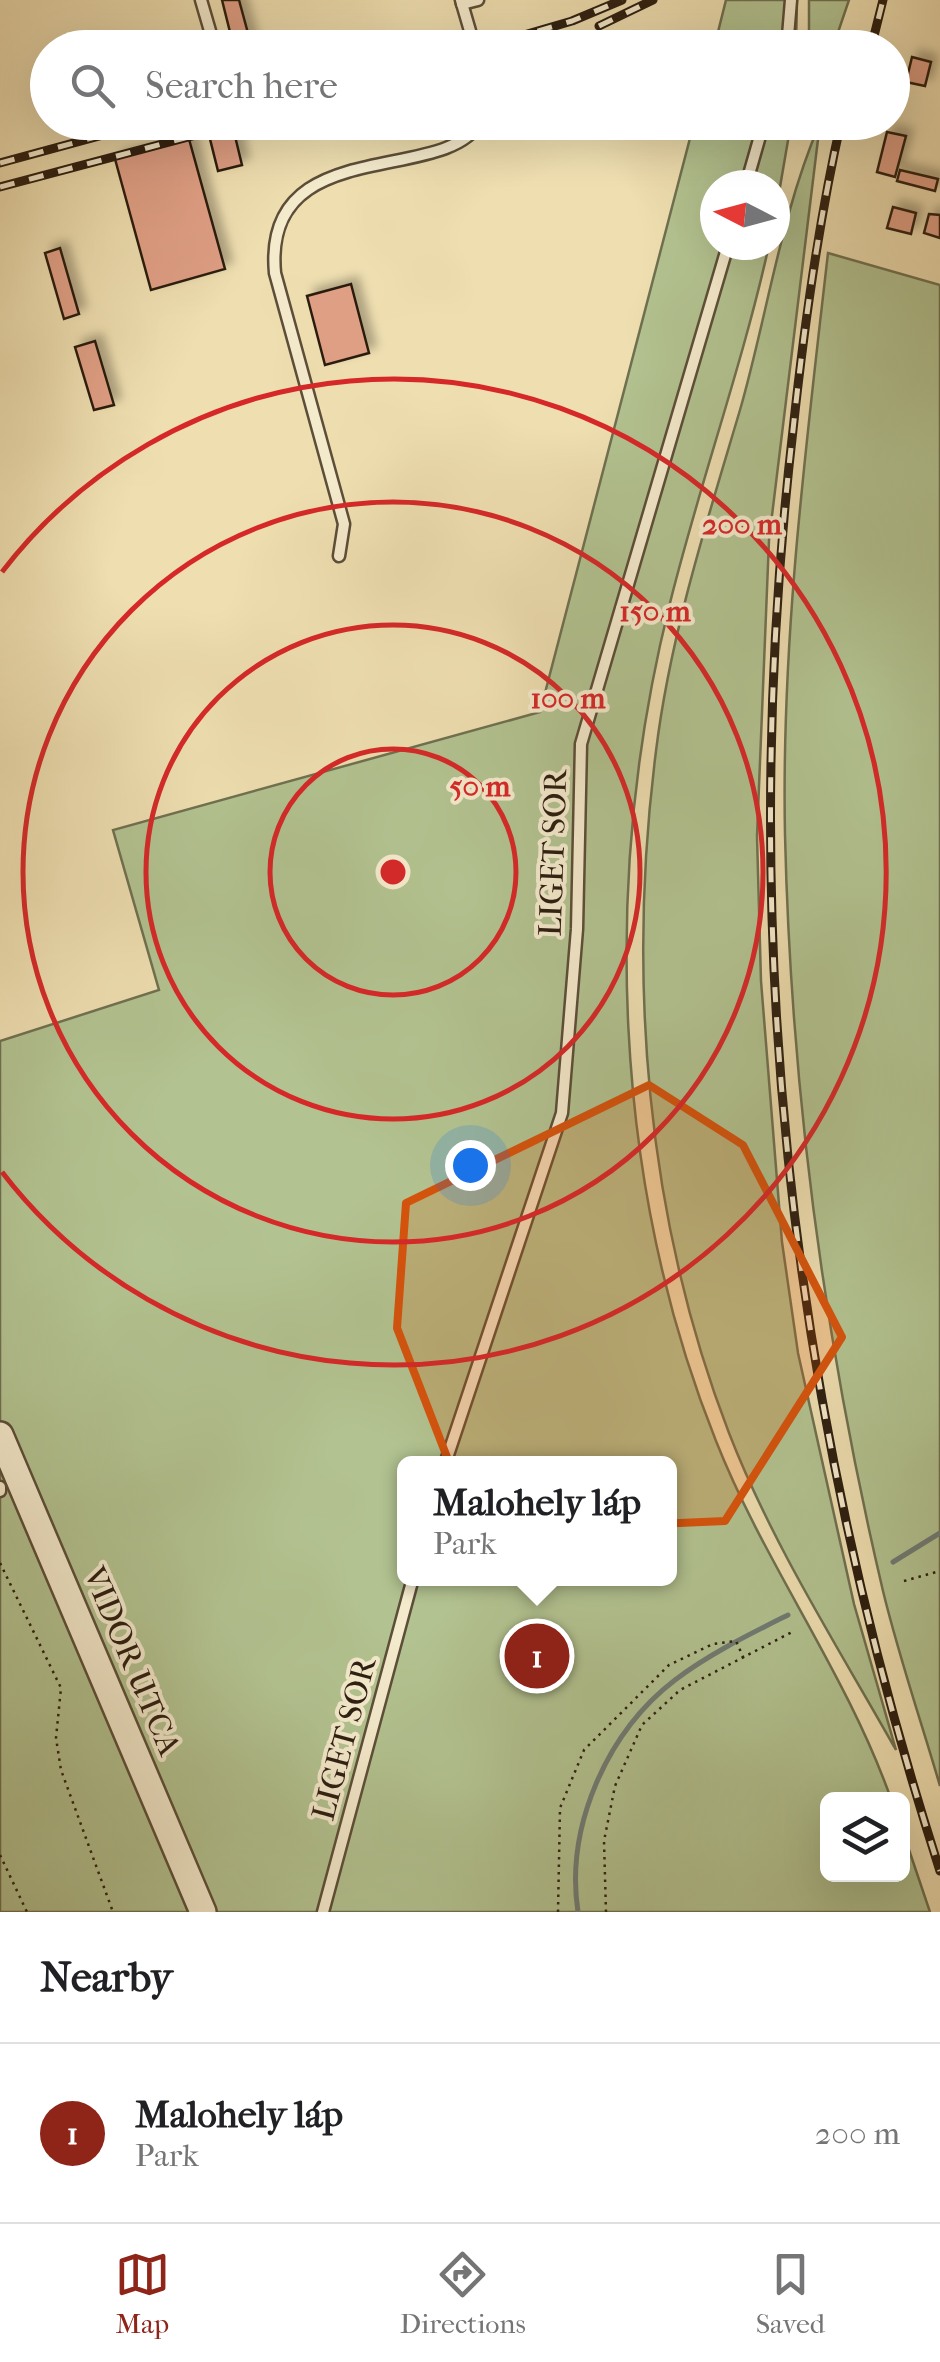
<!DOCTYPE html>
<meta charset="utf-8">
<style>
body{margin:0;font-family:"IM FELL French Canon",serif;background:#f2f2f2;color:#202124}
.controls{position:absolute;right:30px;bottom:30px;display:grid;overflow:hidden;border-radius:15px;box-shadow:0 10px 40px #0002}
.controls button{width:90px;height:90px;display:grid;place-items:center;padding:0;border:0;border-bottom:2px solid #e0e0e0;background:#fff;color:#202124;font:50px sans-serif}
.compass{position:absolute;left:700px;top:170px;width:90px;height:90px;border-radius:50%;background:#fff;box-shadow:0 10px 40px #0002;rotate:276deg}
.you{position:absolute;left:470px;top:1165px;width:35px;height:35px;margin:-25px;border:8px solid #fff;border-radius:50%;background:#1a73e8;box-shadow:0 0 0 15px #1a73e833}
.badge{display:grid;place-items:center;width:65px;height:65px;border-radius:50%;background:#8f2418;color:#fff;font-size:32px;font-weight:700}
.pin{position:absolute;translate:-50% -50%;border:5px solid #fff;box-shadow:0 2px 10px #0006}
.popup{position:absolute;left:397px;top:1456px;width:280px;height:130px;box-sizing:border-box;display:grid;place-content:center;border-radius:15px;background:#fff;filter:drop-shadow(0 2px 8px #0005);font-size:32px;white-space:nowrap;color:#757577}
.popup b{font-size:38px;color:#202124}
.popup::after{content:'';position:absolute;left:50%;top:100%;margin-left:-20px;border:20px solid transparent;border-top-color:#fff}
.list{margin:0;padding:0;list-style:none}
h2{display:flex;justify-content:space-between;align-items:center;height:130px;margin:0;padding:0 40px;font-size:42px}
h2 small{font-size:32px;font-weight:400;color:#757577}
.list li{display:grid;grid-template-columns:65px 1fr auto;gap:30px;align-items:center;box-sizing:border-box;height:180px;padding:0 40px;border-top:2px solid #e0e0e0}
.list b{display:block;font-size:38px;white-space:nowrap}
.list p{margin:0;font-size:32px;white-space:nowrap;color:#757577}
.list em{font-size:32px;font-style:normal;color:#757577}
.icon{flex:none;width:55px;height:55px;fill:none;stroke:currentColor;stroke-width:2;stroke-linecap:round;stroke-linejoin:round}
.map{position:relative;flex:none;width:940px;height:1912px;overflow:hidden}
.search{position:absolute;background:#fff;box-shadow:0 10px 40px #0002;left:30px;right:30px;top:30px;height:110px;display:flex;align-items:center;gap:25px;box-sizing:border-box;padding:0 35px;border-radius:55px;color:#757577;font-size:38px}
.sheet{height:310px;background:#fff}
nav{display:flex;justify-content:space-around;align-items:center;box-sizing:border-box;height:140px;border-top:2px solid #e0e0e0;background:#fff;font-size:28px;color:#757577}
nav a{display:grid;justify-items:center;gap:5px}
nav .on{color:#8f2418}
.map>svg:first-child{display:block}
</style>
<div class="map">
<svg width="940" height="1912" viewBox="0 0 940 1912">
<defs>
<filter id="shadow"><feDropShadow dx="7" dy="-7" stdDeviation="5" flood-color="#0004"/></filter>
</defs>
<rect width="100%" height="100%" fill="#eedeb0"/>
<filter id="stains"><feTurbulence type="fractalNoise" baseFrequency=".002" numOctaves="4"/><feColorMatrix values="0 0 0 0 .2 0 0 0 0 .09 0 0 0 0 .02 0 0 0 .5 -.17"/></filter>
<radialGradient id="worn" r=".72"><stop offset=".6" stop-color="#630" stop-opacity="0"/><stop offset="1" stop-color="#630" stop-opacity=".3"/></radialGradient>
<g fill="#b2c290" stroke="#6f7050" stroke-width="2.5" fill-rule="evenodd">
<path d="M726 0H797L796 47 714 48Z"/>
<path d="M809 0H849L833 47H809Z"/>
<path d="M694 123H791L775 216V185H715V245H769C742 367 699 485 669 607 602 877 612 1181 716 1441 765 1565 847 1674 891 1799L828 1800V1874H902L903 1832 930 1912H0V1041L159 990 113 830 540 712ZM404 1464H670V1578H404Z"/>
<path d="M820 123 769 540 757 836 761 981 782 1242 798 1353 854 1604 896 1750C838 1647 772 1544 729 1433 646 1218 627 978 656 751 670 636 707 521 740 410 767 316 781 213 820 123Z"/>
<path d="M828 253 940 285V1786C921 1721 899 1657 883 1591 825 1345 791 1089 785 835 781 641 806 446 828 253Z"/>
</g>
<g fill="none" stroke-linecap="round" stroke-linejoin="round">
<g stroke="#707b74" stroke-width="5">
<path d="M893 1562 940 1533"/>
<path d="M578 1912C565 1827 607 1732 675 1680 709 1654 750 1634 788 1615"/>
</g>
</g>
<g fill="#df9f85" stroke="#2c1e10" stroke-width="2.5" filter="url(#shadow)">
<path d="M222 0H239L252 48H234Z"/>
<path d="M912 57 931 62 925 86 906 82Z"/>
<path d="M234 132 242 165 218 171 210 139Z"/>
<path d="M887 132 906 136 895 177 877 172Z"/>
<path d="M189 139 225 269 151 290 115 159Z"/>
<path d="M900 170 938 179 935 191 897 181Z"/>
<path d="M893 207 916 213 911 234 887 228Z"/>
<path d="M929 214 940 215V238L924 233Z"/>
<path d="M60 248 79 314 64 319 45 253Z"/>
<path d="M351 284 369 353 325 365 307 296Z"/>
<path d="M95 341 114 405 94 410 75 347Z"/>
</g>
<g fill="none" stroke-linecap="round" stroke-linejoin="round">
<g stroke="#5c4e38" stroke-width="15">
<g id="service">
<path d="M201 0 215 48"/>
<path d="M461 0 475 48"/>
<path d="M462 4 478 0"/>
<path d="M787 48 791 0"/>
<path d="M746 185 764 122"/>
<path d="M339 556 344 524 275 273C262 132 445 186 480 122"/>
<path d="M445 1464 562 1113 577 929 581 744 728 245"/>
<path d="M0 1487V1491"/>
<path d="M323 1912 413 1578"/>
</g>
</g>
<g stroke="#5c4e38" stroke-width="30">
<path id="tertiary" d="M0 1435 203 1912"/>
</g>
<g stroke="#2c1e10" stroke-width="2.5" stroke-dasharray="2.5 5" stroke-linecap="butt">
<path d="M0 1563 61 1688 56 1738 61 1770 113 1912"/>
<path d="M904 1581 940 1571"/>
<path d="M0 1855 27 1912"/>
<path d="M558 1912 560 1808 584 1750 669 1665 713 1644 736 1641 744 1659"/>
<path d="M606 1912 604 1841 615 1786 642 1725 680 1690 794 1631"/>
</g>
<use href="#service" stroke="#f4eacc" stroke-width="10"/>
<use href="#tertiary" stroke="#f4eacc" stroke-width="25"/>
<g stroke="#2c1e10" stroke-width="9">
<g id="rail">
<path d="M599 26 653 0"/>
<path d="M391 48 399 45"/>
<path d="M480 48 572 21 622 0"/>
<path d="M871 48 883 0"/>
<path d="M841 122C818 224 804 327 793 430 736 923 788 1399 940 1871"/>
<path d="M0 163 151 122"/>
<path d="M0 187 245 122"/>
</g>
</g>
<use href="#rail" stroke="#f4eacc" stroke-width="5" stroke-dasharray="15" stroke-linecap="butt"/>
</g>
<path fill="#d5530c" fill-opacity="0.2" stroke="#d5530c" stroke-width="8" stroke-linejoin="round" d="M649 1085 743 1145 842 1337 725 1521 476 1532 397 1328 406 1203Z"/>
<g fill="none" stroke="#d62828" stroke-width="5">
<circle cx="393" cy="872" r="123"/>
<circle cx="393" cy="872" r="247"/>
<circle cx="393" cy="872" r="370"/>
<path d="M2 572A493 493 0 1 1 2 1172"/>
</g>
<g text-anchor="middle" dominant-baseline="central" stroke-width="8" stroke-linejoin="round" paint-order="stroke">
<g font-size="32" fill="#2c1e10" stroke="#f4eacc">
<text transform="translate(553 853) rotate(-88)">LIGET SOR</text>
<text transform="translate(132 1661) rotate(67)">VIDOR UTCA</text>
<text transform="translate(344 1739) rotate(-75)">LIGET SOR</text>
</g>
</g>
<circle cx="393" cy="872" r="15" fill="#d62828" stroke="#f4eacc" stroke-width="5"/>
<g font-size="30" text-anchor="middle" font-weight="bold" fill="#d62828" stroke="#f4eacc" stroke-width="8" stroke-linejoin="round" paint-order="stroke">
<text x="742" y="534">200 m</text>
<text x="655" y="621">150 m</text>
<text x="568" y="708">100 m</text>
<text x="480" y="796">50 m</text>
</g>
<rect width="100%" height="100%" filter="url(#stains)"/>
<rect width="100%" height="100%" fill="url(#worn)"/>
</svg>
<div class="controls">
<button><svg class="icon" aria-label="layers" viewBox="0 0 24 24"><path d="M12 4l9 5-9 5-9-5zM3 14l9 5 9-5"/></svg></button>
</div>
<svg class="compass" viewBox="-18 -18 36 36"><path d="M0-13l5 13h-10z" fill="#e53935"/><path d="M0 13l5-13h-10z" fill="#757577"/></svg>
<div class="you"></div>
<div class="pin badge" style="left:537px;top:1656px">1</div>
<div class="popup"><b>Malohely láp</b>Park</div>
<div class="search"><svg class="icon" aria-label="search" viewBox="0 0 24 24"><circle cx="10" cy="10" r="6"/><path d="M15 15l6 6"/></svg>Search here</div>
</div>
<section class="sheet">
<h2>Nearby<small></small></h2>
<ul class="list">
<li><span class="badge">1</span><div><b>Malohely láp</b><p>Park</p></div><em>200 m</em></li>
</ul>
</section>
<nav>
<a class="on"><svg class="icon" aria-label="map" viewBox="0 0 24 24"><path d="M3 6l6-2 6 2 6-2v14l-6 2-6-2-6 2zM9 4v14M15 6v14"/></svg>Map</a>
<a><svg class="icon" aria-label="directions" viewBox="0 0 24 24"><path d="M12 3l9 9-9 9-9-9zM9 14v-3h6M13 9l2 2-2 2"/></svg>Directions</a>
<a><svg class="icon" aria-label="saved" viewBox="0 0 24 24"><path d="M7 4h10v16l-5-4-5 4z"/></svg>Saved</a>
</nav>
